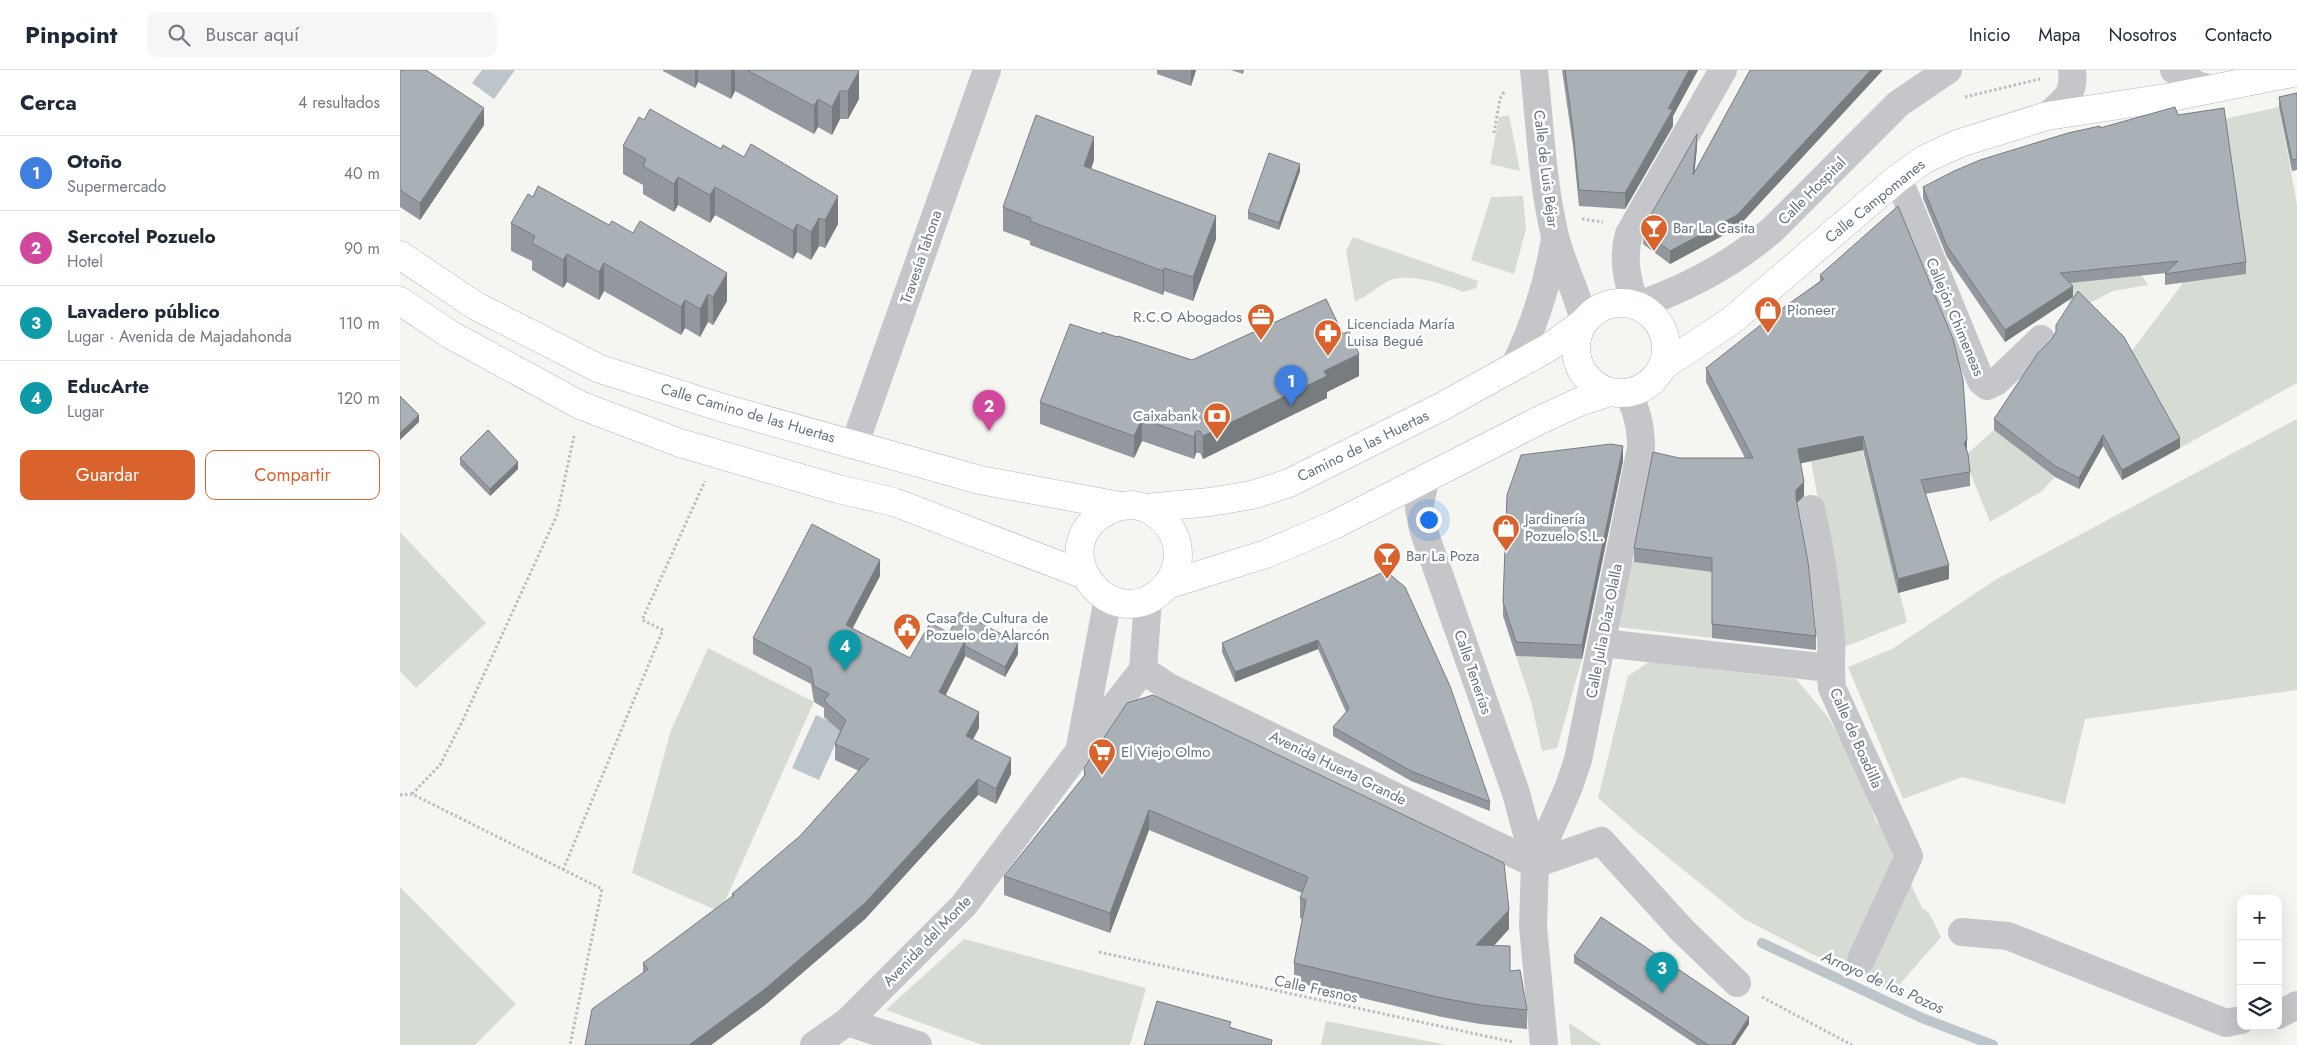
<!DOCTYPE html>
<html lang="es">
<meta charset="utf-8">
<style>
body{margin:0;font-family:Jost,sans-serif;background:#f6f6f7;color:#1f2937}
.controls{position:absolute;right:15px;bottom:15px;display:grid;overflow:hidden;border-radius:10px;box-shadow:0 5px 20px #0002}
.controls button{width:45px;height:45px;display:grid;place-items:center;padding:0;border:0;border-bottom:1px solid #e0e1e3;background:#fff;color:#1f2937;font:25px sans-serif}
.you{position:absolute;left:1028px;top:449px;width:18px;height:18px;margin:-12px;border:4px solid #fff;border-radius:50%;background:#1a73e8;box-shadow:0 0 0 8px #1a73e833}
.badge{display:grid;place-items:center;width:32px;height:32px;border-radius:50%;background:#da622d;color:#fff;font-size:16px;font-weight:700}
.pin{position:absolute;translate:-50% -41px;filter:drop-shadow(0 1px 2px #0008)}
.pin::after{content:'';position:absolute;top:26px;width:18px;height:15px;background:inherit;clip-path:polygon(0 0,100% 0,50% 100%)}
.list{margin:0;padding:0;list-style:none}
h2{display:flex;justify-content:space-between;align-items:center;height:65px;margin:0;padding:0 20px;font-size:21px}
h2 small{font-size:16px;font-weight:400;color:#747a83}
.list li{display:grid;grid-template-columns:32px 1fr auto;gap:15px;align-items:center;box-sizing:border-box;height:75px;padding:0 20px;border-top:1px solid #e0e1e3}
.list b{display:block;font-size:19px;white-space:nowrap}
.list p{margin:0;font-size:16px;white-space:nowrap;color:#747a83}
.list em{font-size:16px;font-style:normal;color:#747a83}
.actions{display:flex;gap:10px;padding:15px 20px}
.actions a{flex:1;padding:11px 0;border:1px solid #da622d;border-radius:10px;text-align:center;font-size:18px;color:#da622d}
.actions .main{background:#da622d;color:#fff}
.icon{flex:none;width:28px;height:28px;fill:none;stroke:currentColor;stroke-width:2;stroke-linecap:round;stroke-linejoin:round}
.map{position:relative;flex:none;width:1897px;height:975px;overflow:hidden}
header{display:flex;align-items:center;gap:30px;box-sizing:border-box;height:70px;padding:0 25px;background:#fff;border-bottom:1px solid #e0e1e3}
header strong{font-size:24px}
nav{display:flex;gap:28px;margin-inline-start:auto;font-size:18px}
.search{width:350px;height:45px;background:#f6f6f7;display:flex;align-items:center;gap:12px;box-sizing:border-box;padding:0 18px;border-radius:10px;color:#747a83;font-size:19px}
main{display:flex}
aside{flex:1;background:#fff}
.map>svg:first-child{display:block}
</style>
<header>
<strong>Pinpoint</strong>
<div class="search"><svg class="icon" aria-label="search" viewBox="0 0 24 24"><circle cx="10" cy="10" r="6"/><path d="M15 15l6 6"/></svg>Buscar aquí</div>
<nav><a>Inicio</a><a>Mapa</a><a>Nosotros</a><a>Contacto</a></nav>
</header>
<main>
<aside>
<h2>Cerca<small>4 resultados</small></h2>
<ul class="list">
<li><span class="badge" style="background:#3f7fe0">1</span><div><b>Otoño</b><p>Supermercado</p></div><em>40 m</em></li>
<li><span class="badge" style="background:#d1479c">2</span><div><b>Sercotel Pozuelo</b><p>Hotel</p></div><em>90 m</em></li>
<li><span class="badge" style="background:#0f9aa8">3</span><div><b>Lavadero público</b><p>Lugar · Avenida de Majadahonda</p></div><em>110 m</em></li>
<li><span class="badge" style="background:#0f9aa8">4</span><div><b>EducArte</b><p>Lugar</p></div><em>120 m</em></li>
</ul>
<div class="actions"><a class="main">Guardar</a><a>Compartir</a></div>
</aside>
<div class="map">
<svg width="1897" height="975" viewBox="0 0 1897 975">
<rect width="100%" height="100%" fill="#f5f5f2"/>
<g fill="#d6dcd3">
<path d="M1879 37 1897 135V313L1780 378 1728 286 1783 213 1824 49Z"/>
<path d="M1109 45 1120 101 1090 94 1099 47Z"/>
<path d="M1123 126 1126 159 1114 204 1071 190 1091 127Z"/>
<path d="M953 167 1078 211 1076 218 1063 222C1046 214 1006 202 988 211 977 217 967 226 955 232L946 181Z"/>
<path d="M1740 203 1748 215 1713 221 1670 243 1667 213Z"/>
<path d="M1897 349V620L1685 649 1665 734 1562 707 1503 729 1448 597 1492 579 1595 510Z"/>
<path d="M1594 360 1655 407 1642 421 1590 452 1564 387Z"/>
<path d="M1462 380 1507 552 1437 580 1433 510 1411 391Z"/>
<path d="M0 462 86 553 16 618 0 601Z"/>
<path d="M1228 491 1312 502V568L1218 557Z"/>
<path d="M308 578 414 632 320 842 232 803 271 660Z"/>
<path d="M1116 586 1182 589 1157 678 1142 681 1131 631Z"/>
<path d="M1249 592 1396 609 1428 647 1457 699 1477 754 1482 752 1522 838 1529 843 1541 867 1493 922 1414 885 1344 849 1238 763 1198 728 1228 606Z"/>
<path d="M0 817 116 934 75 975H0Z"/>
<path d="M564 869 746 918 730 975H582L486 940Z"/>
<path d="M926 951 1047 975H921Z"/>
<path d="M1169 953 1202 975H1171Z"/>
</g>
<g fill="#bcc5ca">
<path d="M82 0H115L94 29 72 13Z"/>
<path d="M416 645 443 657 419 710 392 698Z"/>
</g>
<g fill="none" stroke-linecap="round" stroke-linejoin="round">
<path stroke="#bcc5ca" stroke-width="10" d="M1362 873 1522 948 1593 975"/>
<g stroke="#b4b8bb" stroke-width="29">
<g id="major">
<path d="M0 185 76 236 200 299 323 338 580 410 720 436 734 435 746 438 810 432 852 425 889 413 1041 337 1148 278 1184 252"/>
<path d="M0 231 51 265 180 335 206 345 280 373 438 419 494 432 685 505"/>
<circle cx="1221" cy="278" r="45"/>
<path d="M1263 296 1331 251 1498 108 1525 89 1560 73 1647 46 1772 27 1897 2"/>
<path d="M720 436C631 466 709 573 763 519 771 511 778 498 778 485 778 463 765 448 746 438"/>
<path d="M767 515 866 484 934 455 1140 350 1179 332 1210 322"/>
</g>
</g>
<g stroke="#bbbdbf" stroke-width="3" stroke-dasharray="2.5 2.5" stroke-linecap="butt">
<path d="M1565 27 1640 9"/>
<path d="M1094 63 1100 29 1105 20"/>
<path d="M1182 149 1203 152"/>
<path d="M12 724 40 695 63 650 157 445 174 366"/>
<path d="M0 725 12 724 202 819 170 975"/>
<path d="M163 800 263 560 242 550 305 411"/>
<path d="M699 882 1113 972"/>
<path d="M1362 927 1452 975"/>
</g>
<g stroke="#c4c6ca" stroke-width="28">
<path d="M1134 0C1140 55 1142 112 1155 166 1162 196 1178 223 1184 252"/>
<path d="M1323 0 1229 164C1222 189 1227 211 1236 236 1285 219 1333 194 1372 160L1498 34 1548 0"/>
<path d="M1774 0 1797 15 1813 19"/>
<path d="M1647 46C1665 30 1675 25 1672 0"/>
<path d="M1498 108 1581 311 1587 316 1596 312 1641 269"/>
<path d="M1114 297C1135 254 1148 215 1155 168"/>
<path d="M455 373 587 0"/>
<path d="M1025 410 1019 439 1023 459 1116 723 1135 794 1133 856 1144 975"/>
<path d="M1411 439C1421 482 1427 525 1431 568 1432 585 1430 600 1432 618L1509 786 1461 890"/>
<path d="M1202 573 1429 598"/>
<path d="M743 600 767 616 1135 794"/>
<path d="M680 677 708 528"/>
<path d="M1135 794 1168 719 1178 690 1241 378C1241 358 1238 340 1227 323"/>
<path d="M1135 794 1201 771 1282 860 1337 913"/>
<path d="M1562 862 1608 866 1826 953 1841 950"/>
<path d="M1878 945 1897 935"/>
<path d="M447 952 518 975"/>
<path d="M414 975 447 952 564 835 680 680 743 600 748 529"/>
</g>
<use href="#major" stroke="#fff" stroke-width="28"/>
</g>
<g fill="#92989d">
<path d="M0 0 84 55 20 150 0 137Z"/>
<path d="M263 0H457L459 29 448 49H440L432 65 418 57 414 64 335 21 331 29 298 12 295 18 263 1Z"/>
<path d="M756 0H796L791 16 757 4V0Z"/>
<path d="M831 0H844L843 4Z"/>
<path d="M1162 0H1298L1273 46V56L1225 139 1179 136 1173 76Z"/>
<path d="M1897 23V100L1892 101 1879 37V27Z"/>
<path d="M1778 45 1846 192V204L1765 215V204L1766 203 1670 213 1673 227 1605 272 1547 187 1523 128V117L1700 58Z"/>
<path d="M223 76 438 154 425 178 419 176 411 190 397 182 393 189 315 145 310 153 278 135 274 142 243 124V115L223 104Z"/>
<path d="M1297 77 1294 102 1337 158 1270 194 1243 174 1244 157Z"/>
<path d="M694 90 691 99 816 169 793 231 764 221 763 225 630 175V171L603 161V137Z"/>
<path d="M900 101 879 160 848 149V142Z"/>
<path d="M133 127 327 231 313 255 308 252 300 267 285 258 281 265 204 221 199 230 167 212 163 218 132 200V191L111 181V153Z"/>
<path d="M1420 205 1567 381 1570 402V416L1525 424 1549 509 1498 523 1463 380 1400 393 1404 426 1397 433 1416 566V580L1312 568V502L1234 492V478L1279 388H1345L1306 312V298L1420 211Z"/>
<path d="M701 264 717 267 792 290 959 306 927 322V328L803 389 800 383H796L794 389 742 371 734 388 640 354V332Z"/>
<path d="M1638 283 1780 378 1722 410 1703 376 1679 419 1655 407 1594 360V349Z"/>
<path d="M60 388 118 399 90 426 60 395Z"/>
<path d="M1223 391 1182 589 1116 586 1103 546V532Z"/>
<path d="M986 501 1090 732V741L1011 711 933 666V657L946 642 918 579 835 612 822 582V573Z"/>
<path d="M480 506 452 558 510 588 549 563 618 584 605 607 565 586 545 626 579 658 573 669 611 704 596 734 578 725 465 849 365 935 311 975H185L243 903V893L332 827V824L400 766 459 701 435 690V674L440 661 424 647V638L414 632 411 614 353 584V568Z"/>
<path d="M684 698 1109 859 1094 876 1110 901 1127 940V959L1080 954 1042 947 894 912V893L902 849 900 848V828L902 823 749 760 710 863 604 825V806L684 706Z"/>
<path d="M1174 886 1349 954 1335 975H1297L1174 893Z"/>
</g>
<g fill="#777c7f">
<path d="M295 0H298V12L295 18Z"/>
<path d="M331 0H335V21L331 29Z"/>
<path d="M791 0H796L791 16Z"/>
<path d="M1289 0H1298L1273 46V56L1225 139V123Z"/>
<path d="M1471 0H1483L1337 158 1270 194V181Z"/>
<path d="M459 1V29L448 49V21Z"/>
<path d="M440 21V49L432 65V37Z"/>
<path d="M418 29V57L414 64V36Z"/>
<path d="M84 38V55L20 150V133Z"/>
<path d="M1297 64V77L1293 118V105Z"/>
<path d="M694 67V90L684 120V96Z"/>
<path d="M900 94V101L879 160V153Z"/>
<path d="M278 107V135L274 142V114Z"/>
<path d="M315 117V145L310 153V125Z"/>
<path d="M438 126V154L425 178V150Z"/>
<path d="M816 146V169L793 231V207Z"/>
<path d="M419 148V176L411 190V162Z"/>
<path d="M397 154V182L393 189V161Z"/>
<path d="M167 184V212L163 218V190Z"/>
<path d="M204 193V221L199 230V202Z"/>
<path d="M764 198V221L763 225V201Z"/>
<path d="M327 203V231L313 255V227Z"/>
<path d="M1673 216V227L1605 272V260Z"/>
<path d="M308 224V252L300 267V239Z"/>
<path d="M285 230V258L281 265V237Z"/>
<path d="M959 284V306L927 322V328L803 389V366L924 301Z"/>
<path d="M19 345V352L0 370V363Z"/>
<path d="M742 349V371L734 388V366Z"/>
<path d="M796 361V383L794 389V367Z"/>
<path d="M1703 365V376L1679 419V408Z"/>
<path d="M1463 366V380L1398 394V379Z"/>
<path d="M1780 368V378L1722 410V400Z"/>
<path d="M1567 369V383L1564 373Z"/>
<path d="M1223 376V391L1182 589V575Z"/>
<path d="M118 392V399L90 426V419Z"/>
<path d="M1404 412V426L1396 434V442V420Z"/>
<path d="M480 490V506L446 571V555Z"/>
<path d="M1549 495V509L1498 523V509Z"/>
<path d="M918 570V579L835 612V602Z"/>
<path d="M565 571V587L539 638V622Z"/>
<path d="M618 573V584L605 607V597Z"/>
<path d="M579 642V658L566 682V666Z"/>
<path d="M611 688V704L596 734V719Z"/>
<path d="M578 709V725L465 849 365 935 311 975H289Z"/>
<path d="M749 740V760L710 863V843Z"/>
<path d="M1109 840V859L1076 894V875Z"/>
<path d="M1349 947V954L1335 975H1331Z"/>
</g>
<g fill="#aab1b6" stroke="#777c7f">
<path d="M0 0H26L84 38 20 133 0 120Z"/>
<path d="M347 0H457L459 1 448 21H440L432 37 418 29 414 36Z"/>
<path d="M1165 0H1289L1268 39H1273L1225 123 1179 120 1173 60Z"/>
<path d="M1350 0H1471L1337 145 1270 181 1243 161 1244 157 1297 64 1293 105Z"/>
<path d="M1897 23V89L1892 90 1879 27Z"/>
<path d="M1775 37 1778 45 1824 38 1846 192 1765 204 1778 191 1660 203 1673 216 1605 260 1547 176 1523 117 1554 101 1580 90 1668 63 1700 56V58Z"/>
<path d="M250 39 321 79 323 75 344 87 351 74 438 126 425 150 419 148 411 162 397 154 393 161 315 117 310 125 278 107 274 114 243 96 246 89 223 76 239 47 244 50Z"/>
<path d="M636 45 694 67 684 96 816 146 793 207 764 198 763 201 630 151 631 148 603 137Z"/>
<path d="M869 83 900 94 879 153 848 142Z"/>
<path d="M138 116 209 155 212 151 233 163 240 151 327 203 313 227 308 224 300 239 285 230 281 237 204 193 199 202 167 184 163 190 132 173 135 166 111 153 128 124 133 127Z"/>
<path d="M1498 136 1553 269 1563 310 1567 369 1564 373 1568 384 1570 402 1521 410 1549 495 1498 509 1463 366 1398 379 1404 412 1396 420V428L1408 492 1416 566 1312 554V488L1234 478 1253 382 1279 388H1353L1306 298 1377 242 1424 209 1420 205Z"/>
<path d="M1678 221 1724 267 1780 368 1722 400 1703 365 1679 408 1655 396 1594 349 1638 283 1652 269 1656 262V255Z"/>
<path d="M926 229 943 264 949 261 959 284 924 301 927 306 803 366 800 361H796L794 367 742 349 734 366 640 332 670 254 701 264 702 262 717 267 718 266 792 290Z"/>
<path d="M0 326 19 345 0 363Z"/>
<path d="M88 360 118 392 90 419 60 388Z"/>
<path d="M1211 374 1223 376 1182 575 1116 572 1103 532 1107 425 1121 385Z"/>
<path d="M412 454 480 490 446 555 510 588 530 553 565 571 539 622 579 642 566 666 611 688 596 719 578 709 465 833 365 919 289 975H185L192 939 248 899 243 893 334 825 332 824 400 766 469 689 435 674 446 650 424 631 429 624 414 616 411 598 353 568Z"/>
<path d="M986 501 1005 517 1050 616 1090 732 1011 701 933 657 949 639 918 570 835 602 822 573Z"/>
<path d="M560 542 618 573 605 597 565 576V571L549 563Z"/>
<path d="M753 625 1104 793 1109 840 1076 875 1110 876V901L1120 900 1127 940 1080 935 1042 928 894 893 906 830 900 828 908 807 749 740 710 843 604 806 685 705 684 698 727 633Z"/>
<path d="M1201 847 1349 947 1331 975H1308L1174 886Z"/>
<path d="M757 931 831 952 829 957 872 970 871 975H744Z"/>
</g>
<defs>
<g id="bar-pin" transform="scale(1.4375)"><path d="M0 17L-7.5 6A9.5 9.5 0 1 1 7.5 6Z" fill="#da622d" stroke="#fff"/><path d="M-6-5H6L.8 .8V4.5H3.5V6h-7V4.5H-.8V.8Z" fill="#fff"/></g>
<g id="shop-pin" transform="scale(1.4375)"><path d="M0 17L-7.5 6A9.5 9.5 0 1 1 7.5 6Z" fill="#da622d" stroke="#fff"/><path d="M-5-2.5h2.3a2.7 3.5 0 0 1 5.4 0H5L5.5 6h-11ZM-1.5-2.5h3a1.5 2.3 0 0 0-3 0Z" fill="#fff"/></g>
<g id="office-pin" transform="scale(1.4375)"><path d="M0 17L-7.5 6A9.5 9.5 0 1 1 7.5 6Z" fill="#da622d" stroke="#fff"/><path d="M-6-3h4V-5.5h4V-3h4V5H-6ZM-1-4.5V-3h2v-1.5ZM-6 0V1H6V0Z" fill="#fff"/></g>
<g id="pharmacy-pin" transform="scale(1.4375)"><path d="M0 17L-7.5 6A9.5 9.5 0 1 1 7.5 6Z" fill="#da622d" stroke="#fff"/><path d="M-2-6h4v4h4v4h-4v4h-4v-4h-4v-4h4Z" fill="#fff"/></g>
<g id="bank-pin" transform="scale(1.4375)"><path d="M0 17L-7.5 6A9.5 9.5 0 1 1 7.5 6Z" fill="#da622d" stroke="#fff"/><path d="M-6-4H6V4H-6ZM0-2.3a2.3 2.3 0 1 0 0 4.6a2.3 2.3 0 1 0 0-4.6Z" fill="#fff"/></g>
<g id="civic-pin" transform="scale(1.4375)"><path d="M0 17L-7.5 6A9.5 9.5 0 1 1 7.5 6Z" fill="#da622d" stroke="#fff"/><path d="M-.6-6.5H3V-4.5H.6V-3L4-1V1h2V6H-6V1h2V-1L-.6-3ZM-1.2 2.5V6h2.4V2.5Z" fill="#fff"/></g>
<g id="supermarket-pin" transform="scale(1.4375)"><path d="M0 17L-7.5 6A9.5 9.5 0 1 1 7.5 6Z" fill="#da622d" stroke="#fff"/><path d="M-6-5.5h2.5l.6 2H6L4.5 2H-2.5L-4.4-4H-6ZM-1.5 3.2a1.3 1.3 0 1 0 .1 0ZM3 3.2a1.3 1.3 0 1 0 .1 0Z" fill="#fff"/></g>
</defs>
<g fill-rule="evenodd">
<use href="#bar-pin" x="1254" y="158"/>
<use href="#shop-pin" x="1368" y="240"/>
<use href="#office-pin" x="861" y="247"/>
<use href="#pharmacy-pin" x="928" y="263"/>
<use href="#bank-pin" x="817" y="346"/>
<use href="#shop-pin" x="1106" y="458"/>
<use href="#bar-pin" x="987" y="486"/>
<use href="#civic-pin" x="507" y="557"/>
<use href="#supermarket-pin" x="702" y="682"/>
</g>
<g text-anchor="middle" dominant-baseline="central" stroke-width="5" stroke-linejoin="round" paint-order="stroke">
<g font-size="15" fill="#667381" stroke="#fff">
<text transform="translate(1146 99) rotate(83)">Calle de Luis Béjar</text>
<text transform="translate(1412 121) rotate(-45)">Calle Hospital</text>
<text transform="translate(1475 131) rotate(-39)">Calle Campomanes</text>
<text transform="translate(521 187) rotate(-71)">Travesía Tahona</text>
<text transform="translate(1555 247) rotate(67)">Callejón Chimeneas</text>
<text transform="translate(348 343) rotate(16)">Calle Camino de las Huertas</text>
<text transform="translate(963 376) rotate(-26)">Camino de las Huertas</text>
<text transform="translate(1204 561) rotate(-79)">Calle Julia Díaz Olalla</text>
<text transform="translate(1073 602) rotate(71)">Calle Tenerías</text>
<text transform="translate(1456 668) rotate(66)">Calle de Boadilla</text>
<text transform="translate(938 698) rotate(26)">Avenida Huerta Grande</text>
<text transform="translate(527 871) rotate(-46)">Avenida del Monte</text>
<text transform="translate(916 919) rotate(12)">Calle Fresnos</text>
</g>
<g font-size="15" fill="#667381" stroke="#fff" text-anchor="start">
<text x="1273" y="158">Bar La Casita</text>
<text x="1387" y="240">Pioneer</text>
<text x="842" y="247" text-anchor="end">R.C.O Abogados</text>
<text x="947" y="254">Licenciada María<tspan x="947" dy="17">Luisa Begué</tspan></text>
<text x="798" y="346" text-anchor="end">Caixabank</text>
<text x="1125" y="449">Jardinería<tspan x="1125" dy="17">Pozuelo S.L.</tspan></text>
<text x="1006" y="486">Bar La Poza</text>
<text x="526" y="548">Casa de Cultura de<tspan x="526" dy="17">Pozuelo de Alarcón</tspan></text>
<text x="721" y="682">El Viejo Olmo</text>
</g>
<g font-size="16" font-style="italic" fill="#61747f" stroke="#fff">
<text transform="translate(1483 912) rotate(24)">Arroyo de los Pozos</text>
</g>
</g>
</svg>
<div class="controls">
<button>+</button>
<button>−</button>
<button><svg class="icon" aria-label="layers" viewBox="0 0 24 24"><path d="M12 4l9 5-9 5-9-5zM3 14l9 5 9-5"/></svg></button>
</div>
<div class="you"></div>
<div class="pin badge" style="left:891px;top:336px;background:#3f7fe0">1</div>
<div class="pin badge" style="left:589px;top:361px;background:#d1479c">2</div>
<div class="pin badge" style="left:1262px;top:923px;background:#0f9aa8">3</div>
<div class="pin badge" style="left:445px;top:601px;background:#0f9aa8">4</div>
</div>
</main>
